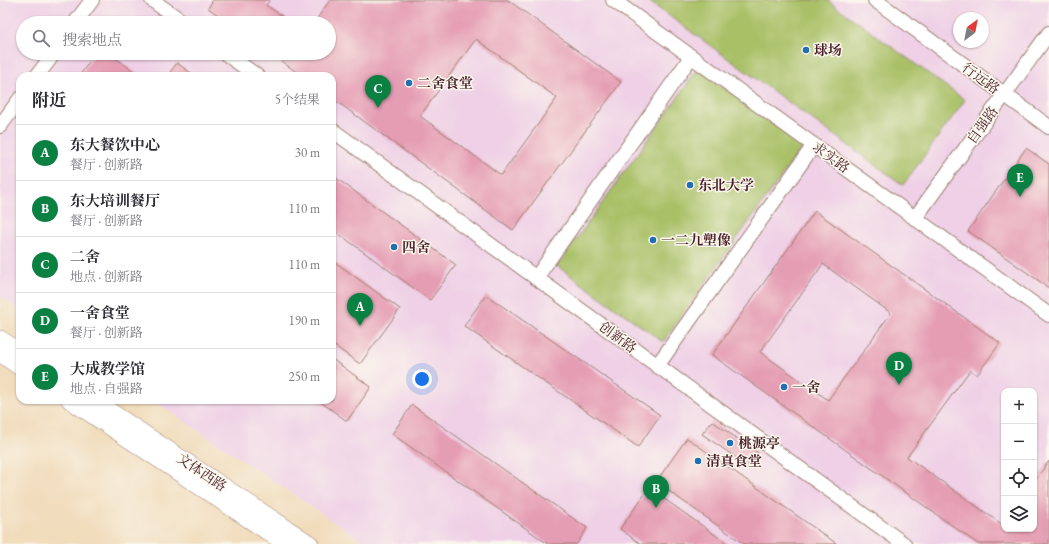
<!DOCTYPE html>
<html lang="zh">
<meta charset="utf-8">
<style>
body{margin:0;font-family:"EB Garamond","Noto Serif SC",serif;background:#f2f2f3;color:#2b2b33}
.controls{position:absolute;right:12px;bottom:12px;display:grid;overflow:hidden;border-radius:8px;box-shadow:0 1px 3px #0004}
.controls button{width:36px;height:36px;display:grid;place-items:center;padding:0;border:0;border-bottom:1px solid #e1e1e2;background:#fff;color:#2b2b33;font:20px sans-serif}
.compass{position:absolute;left:953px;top:12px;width:36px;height:36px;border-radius:50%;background:#fff;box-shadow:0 1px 3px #0004;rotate:32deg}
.you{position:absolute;left:422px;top:379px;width:14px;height:14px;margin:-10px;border:3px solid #fff;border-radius:50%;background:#1a73e8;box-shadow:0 0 0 6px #1a73e833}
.badge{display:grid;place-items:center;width:26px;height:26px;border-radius:50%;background:#0b8043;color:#fff;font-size:13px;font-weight:700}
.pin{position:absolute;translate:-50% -33px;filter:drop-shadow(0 1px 2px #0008)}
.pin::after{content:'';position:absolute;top:21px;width:14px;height:12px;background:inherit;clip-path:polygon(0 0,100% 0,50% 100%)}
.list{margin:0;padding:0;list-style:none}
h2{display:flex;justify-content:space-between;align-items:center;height:52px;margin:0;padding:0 16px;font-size:17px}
h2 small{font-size:13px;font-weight:400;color:#7c7c81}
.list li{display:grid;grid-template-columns:26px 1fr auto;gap:12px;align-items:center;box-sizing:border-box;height:56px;padding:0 16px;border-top:1px solid #e1e1e2}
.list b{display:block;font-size:15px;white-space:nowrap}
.list p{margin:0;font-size:13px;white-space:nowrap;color:#7c7c81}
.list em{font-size:13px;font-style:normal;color:#7c7c81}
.icon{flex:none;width:22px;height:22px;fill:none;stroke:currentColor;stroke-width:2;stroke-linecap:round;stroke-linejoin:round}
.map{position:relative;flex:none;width:1049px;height:544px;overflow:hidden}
.search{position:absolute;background:#fff;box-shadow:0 1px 3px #0004;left:16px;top:16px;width:320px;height:44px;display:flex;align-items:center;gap:10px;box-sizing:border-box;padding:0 14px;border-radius:22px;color:#7c7c81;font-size:15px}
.panel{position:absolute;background:#fff;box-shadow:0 1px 3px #0004;left:16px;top:72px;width:320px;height:332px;border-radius:12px}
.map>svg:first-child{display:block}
</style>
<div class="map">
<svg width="1049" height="544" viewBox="0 0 1049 544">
<rect width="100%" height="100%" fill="#fbf7ec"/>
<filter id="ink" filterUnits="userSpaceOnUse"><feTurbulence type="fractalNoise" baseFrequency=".025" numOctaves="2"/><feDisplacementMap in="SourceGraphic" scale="8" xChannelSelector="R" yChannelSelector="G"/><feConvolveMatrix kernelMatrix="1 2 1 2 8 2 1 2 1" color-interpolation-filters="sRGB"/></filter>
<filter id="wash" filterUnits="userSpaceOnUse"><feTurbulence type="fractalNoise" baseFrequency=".012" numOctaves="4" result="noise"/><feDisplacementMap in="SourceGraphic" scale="16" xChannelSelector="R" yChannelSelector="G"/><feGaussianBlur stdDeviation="0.9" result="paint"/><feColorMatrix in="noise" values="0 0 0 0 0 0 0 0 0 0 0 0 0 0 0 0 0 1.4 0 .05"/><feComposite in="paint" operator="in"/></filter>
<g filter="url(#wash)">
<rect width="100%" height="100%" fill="#f1dcbc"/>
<path fill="#efd0e6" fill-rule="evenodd" d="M0 0H1049V544H367L153 400H332V76H20V310L1 297 0 294ZM959 18H983V42H959ZM23 23H329V53H23ZM1004 391H1034V529H1004Z"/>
<g fill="#a9c066" stroke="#7a7048">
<path d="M647 0H827L965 100 903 185Z"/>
<path d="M698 69 804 145 663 342 557 266Z"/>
</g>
<g id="blocks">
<g fill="#e59db4" fill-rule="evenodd">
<path d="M213 0H270L266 5 292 23H229L208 8Z"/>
<path d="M330 0H508L621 82 513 230 332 98V76H302L270 53H329V23H314ZM476 39 557 98 501 175 420 116Z"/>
<path d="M96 53H109L140 76H79Z"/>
<path d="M177 63 195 76H167Z"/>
<path d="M1026 148 1049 164V288L968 231Z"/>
<path d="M332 175 456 265 430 300 332 229Z"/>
<path d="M815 211 1000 343 977 375 970 370 907 457 1003 525 1004 523V529H1034V482L1049 461V544H978L712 355ZM823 264 891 313 828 400 760 352Z"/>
<path d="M332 260 400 309 360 364 332 344Z"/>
<path d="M486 295 660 415 638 447 464 326Z"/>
<path d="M332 359 371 387 347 421 318 400H332Z"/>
<path d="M412 405 587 528 577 544H548L392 434Z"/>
<path d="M712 421 758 453 748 466 702 434Z"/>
<path d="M687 438 837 544H744L656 482Z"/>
<path d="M649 488 728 544H641L620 529Z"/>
</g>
</g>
</g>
<g filter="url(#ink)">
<use href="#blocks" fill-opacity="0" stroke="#9e7e74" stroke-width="1"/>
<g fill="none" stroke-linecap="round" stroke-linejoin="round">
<g stroke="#9e7e74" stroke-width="16">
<g id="minor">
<path d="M152 0 184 23"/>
<path d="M613 0 1049 315"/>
<path d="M875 0 1049 127"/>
<path d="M75 23 92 0"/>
<path d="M225 53 257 76"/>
<path d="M37 76 54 53"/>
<path d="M0 126 20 99"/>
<path d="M332 130 904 544"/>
<path d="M915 218 1049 33"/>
<path d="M536 278 691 57"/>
<path d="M657 366 814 145"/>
</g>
</g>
<g stroke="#9e7e74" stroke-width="18">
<g id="tertiary">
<path d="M0 339 20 352"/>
<path d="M0 353 20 367"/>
<path d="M70 400 286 544"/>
<path d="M93 400 310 544"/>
</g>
</g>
<use href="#minor" stroke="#fff" stroke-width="14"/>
<use href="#tertiary" stroke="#fff" stroke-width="17"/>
</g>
</g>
<g fill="#1f6fb2" stroke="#fbf7ec" stroke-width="1.5">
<circle cx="806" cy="50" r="4"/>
<circle cx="409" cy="83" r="4"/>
<circle cx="690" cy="185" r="4"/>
<circle cx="653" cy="240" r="4"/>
<circle cx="394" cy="247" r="4"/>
<circle cx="784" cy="387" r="4"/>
<circle cx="730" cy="443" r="4"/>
<circle cx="698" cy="461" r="4"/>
</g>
<g text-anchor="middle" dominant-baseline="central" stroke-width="3" stroke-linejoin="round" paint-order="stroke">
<g font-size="14" font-weight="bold" fill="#4a1f2b" stroke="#fbf7ec" text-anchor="start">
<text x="814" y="50">球场</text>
<text x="417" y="83">二舍食堂</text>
<text x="698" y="185">东北大学</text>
<text x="661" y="240">一二九塑像</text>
<text x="402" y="247">四舍</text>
<text x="792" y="387">一舍</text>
<text x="738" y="443">桃源亭</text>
<text x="706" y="461">清真食堂</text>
</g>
<g font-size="14" fill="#4a1f2b" stroke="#fbf7ec">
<text transform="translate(981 78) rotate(36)">行远路</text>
<text transform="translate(982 125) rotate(-54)">自强路</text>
<text transform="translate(831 157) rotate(36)">求实路</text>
<text transform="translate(618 337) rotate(36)">创新路</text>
<text transform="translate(202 472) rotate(34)">文体西路</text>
</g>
</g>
</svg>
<div class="controls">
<button>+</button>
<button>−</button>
<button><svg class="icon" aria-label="locate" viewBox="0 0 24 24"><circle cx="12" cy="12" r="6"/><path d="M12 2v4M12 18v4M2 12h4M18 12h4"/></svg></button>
<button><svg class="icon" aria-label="layers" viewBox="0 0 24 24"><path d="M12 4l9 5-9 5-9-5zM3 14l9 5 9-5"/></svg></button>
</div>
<svg class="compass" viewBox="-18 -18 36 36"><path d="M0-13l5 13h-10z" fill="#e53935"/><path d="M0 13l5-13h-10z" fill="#7c7c81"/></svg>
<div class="you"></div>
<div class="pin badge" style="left:360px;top:326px">A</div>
<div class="pin badge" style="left:656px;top:508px">B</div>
<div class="pin badge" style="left:378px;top:108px">C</div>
<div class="pin badge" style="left:899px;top:385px">D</div>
<div class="pin badge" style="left:1020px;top:197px">E</div>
<div class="search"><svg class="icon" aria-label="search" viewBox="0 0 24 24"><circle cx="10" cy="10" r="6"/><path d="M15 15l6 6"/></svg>搜索地点</div>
<section class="panel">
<h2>附近<small>5个结果</small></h2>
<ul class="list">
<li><span class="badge">A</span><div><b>东大餐饮中心</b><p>餐厅 · 创新路</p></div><em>30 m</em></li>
<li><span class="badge">B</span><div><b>东大培训餐厅</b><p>餐厅 · 创新路</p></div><em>110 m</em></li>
<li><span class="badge">C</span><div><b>二舍</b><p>地点 · 创新路</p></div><em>110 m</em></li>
<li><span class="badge">D</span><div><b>一舍食堂</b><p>餐厅 · 创新路</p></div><em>190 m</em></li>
<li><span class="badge">E</span><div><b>大成教学馆</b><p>地点 · 自强路</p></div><em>250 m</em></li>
</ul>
</section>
</div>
